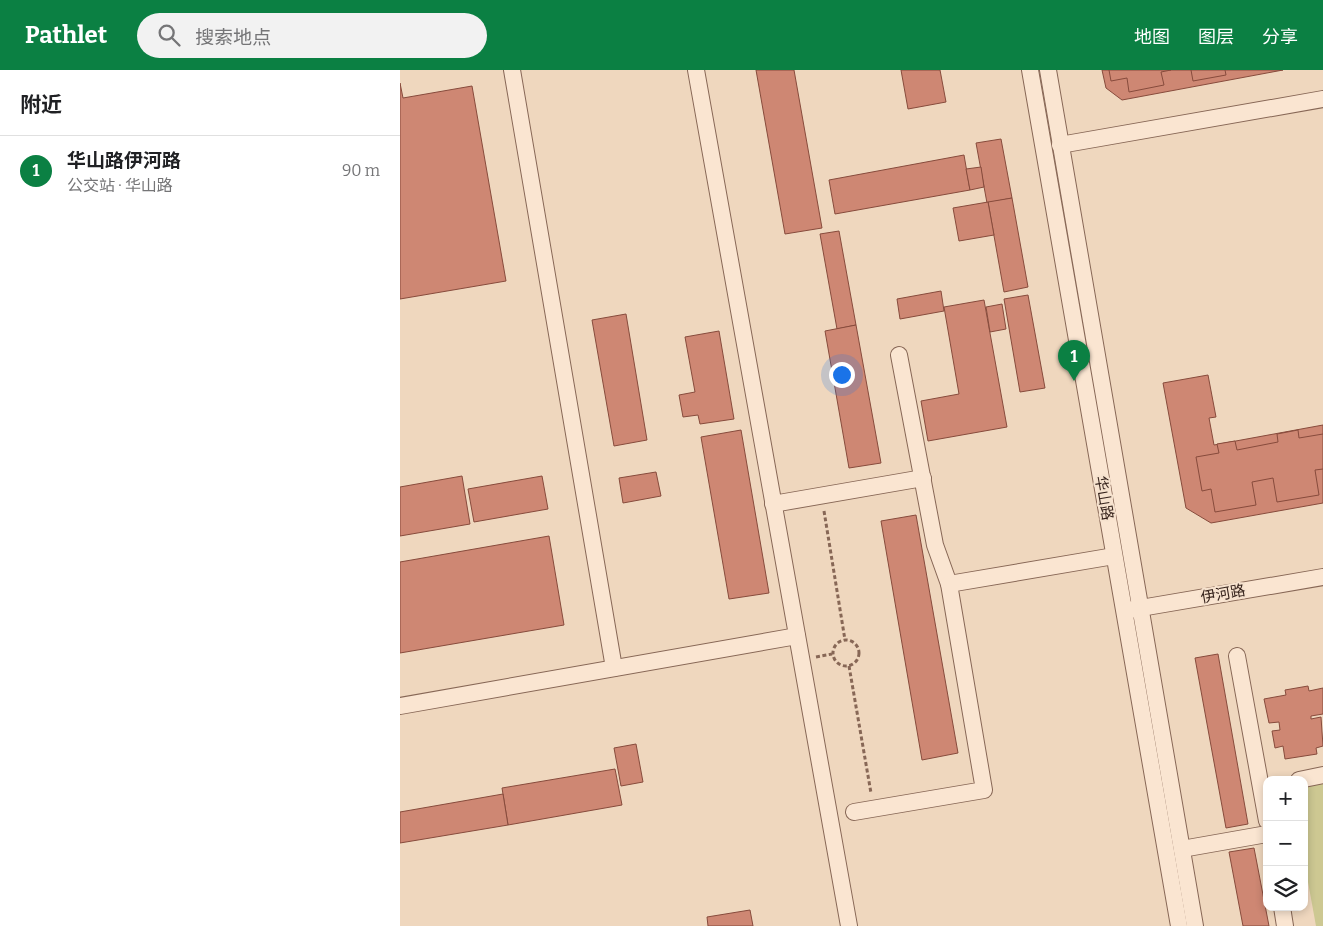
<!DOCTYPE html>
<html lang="zh">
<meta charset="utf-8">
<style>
body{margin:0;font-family:Bitter,"Noto Sans SC",serif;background:#f2f2f2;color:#202124}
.controls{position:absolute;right:15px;bottom:15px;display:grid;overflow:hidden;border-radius:10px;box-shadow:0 2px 8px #0003}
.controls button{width:45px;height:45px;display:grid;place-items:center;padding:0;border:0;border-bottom:1px solid #e0e0e0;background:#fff;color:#202124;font:25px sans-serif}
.you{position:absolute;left:441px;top:304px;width:18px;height:18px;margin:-12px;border:4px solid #fff;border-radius:50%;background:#1a73e8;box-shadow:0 0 0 8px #1a73e833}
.badge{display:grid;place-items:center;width:32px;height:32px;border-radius:50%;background:#0b8043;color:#fff;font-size:16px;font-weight:700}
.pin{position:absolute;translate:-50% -41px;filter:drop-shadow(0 1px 2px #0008)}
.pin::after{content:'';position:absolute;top:26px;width:18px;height:15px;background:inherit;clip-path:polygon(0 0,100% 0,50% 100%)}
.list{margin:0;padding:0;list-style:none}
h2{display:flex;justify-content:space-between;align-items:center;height:65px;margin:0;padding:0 20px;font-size:21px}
h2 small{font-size:16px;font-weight:400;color:#757577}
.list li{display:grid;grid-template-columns:32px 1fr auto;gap:15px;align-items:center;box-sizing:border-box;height:70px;padding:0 20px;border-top:1px solid #e0e0e0}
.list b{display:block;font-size:19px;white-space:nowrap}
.list p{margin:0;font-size:16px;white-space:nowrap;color:#757577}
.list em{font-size:16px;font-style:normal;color:#757577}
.icon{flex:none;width:28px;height:28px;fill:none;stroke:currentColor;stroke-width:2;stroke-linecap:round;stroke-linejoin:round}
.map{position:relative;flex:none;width:923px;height:856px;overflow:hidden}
header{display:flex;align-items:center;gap:30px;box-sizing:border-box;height:70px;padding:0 25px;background:#0b8043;color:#fff}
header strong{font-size:24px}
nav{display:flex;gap:28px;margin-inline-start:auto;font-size:18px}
.search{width:350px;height:45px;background:#f2f2f2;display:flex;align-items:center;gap:12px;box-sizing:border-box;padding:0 18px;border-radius:28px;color:#757577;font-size:19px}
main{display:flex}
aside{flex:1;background:#fff}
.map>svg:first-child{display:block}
</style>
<header>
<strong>Pathlet</strong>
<div class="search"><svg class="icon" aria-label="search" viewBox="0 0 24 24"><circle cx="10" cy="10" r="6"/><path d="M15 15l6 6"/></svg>搜索地点</div>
<nav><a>地图</a><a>图层</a><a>分享</a></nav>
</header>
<main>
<aside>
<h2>附近<small></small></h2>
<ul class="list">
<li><span class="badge">1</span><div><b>华山路伊河路</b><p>公交站 · 华山路</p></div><em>90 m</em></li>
</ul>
</aside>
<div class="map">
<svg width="923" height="856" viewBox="0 0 923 856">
<rect width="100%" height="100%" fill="#efd7be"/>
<path fill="#cdc892" d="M923 712V856H916L904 790V715Z"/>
<g fill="#ce8773" stroke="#874b3c">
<path d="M356 0H394L422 158 385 164Z"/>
<path d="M501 0H540L546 32 508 39Z"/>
<path d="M702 0H883L722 30 706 18Z"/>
<path d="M709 0H771L761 2 764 15 729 22 727 8 711 11Z"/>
<path d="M791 0H825L826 5 793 11Z"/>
<path d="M0 13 3 28 72 16 106 211 0 229Z"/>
<path d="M601 69 612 128 587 133 576 73Z"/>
<path d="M564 85 570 120 435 144 429 110Z"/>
<path d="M581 97 584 117 570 120 566 99Z"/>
<path d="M612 128 628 217 604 222 588 132Z"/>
<path d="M588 132 594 165 559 171 553 138Z"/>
<path d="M439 161 456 255 437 259 420 164Z"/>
<path d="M541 221 544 241 500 249 497 229Z"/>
<path d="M628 225 645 318 620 322 604 229Z"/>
<path d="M584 230 607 357 528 371 521 331 559 324 544 237Z"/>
<path d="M602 234 606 259 590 262 586 237Z"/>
<path d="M226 244 247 370 214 376 192 250Z"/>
<path d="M456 255 481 393 449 398 425 261Z"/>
<path d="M319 261 334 349 300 354 298 345 283 347 279 325 295 322 285 267Z"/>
<path d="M808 305 816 347 809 348 814 375 923 355V433L811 453 786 438 763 313Z"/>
<path d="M341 360 369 523 329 529 301 367Z"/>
<path d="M898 360 899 368 923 364V399L915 400 919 425 877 432 873 408 852 412 856 435 815 442 811 419 802 421 796 387 819 383 817 374 835 371 837 380 878 372 877 364Z"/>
<path d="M256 402 261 426 223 433 219 408Z"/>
<path d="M62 406 70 454 0 466V417Z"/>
<path d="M142 406 148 439 74 452 68 419Z"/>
<path d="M516 445 558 683 522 690 481 451Z"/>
<path d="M149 466 164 555 0 583V492Z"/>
<path d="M818 584 848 754 826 758 795 588Z"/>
<path d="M908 616 909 621 923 618V644L911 646V649L921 647 923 676 916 678 917 684 885 689 883 676 875 678 872 661 880 660 879 652 869 653 864 629 886 625 885 620Z"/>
<path d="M236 674 243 712 221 716 214 678Z"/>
<path d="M215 699 222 735 108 755 102 718Z"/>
<path d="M103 724 108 755 0 773V742Z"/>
<path d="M854 778 869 856H843L829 782Z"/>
<path d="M350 840 353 856H308L307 847Z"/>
</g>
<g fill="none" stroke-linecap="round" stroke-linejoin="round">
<g stroke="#876756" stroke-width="18">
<g id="minor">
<path d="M112 0 214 598"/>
<path d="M296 0 449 856"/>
<path d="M630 0 779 856"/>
<path d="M648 0 795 856"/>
<path d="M660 75 923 29"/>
<path d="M499 285 535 475 549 514"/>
<path d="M373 434 523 408"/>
<path d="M729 540 923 507"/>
<path d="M837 586 867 751"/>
<path d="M0 636 397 566"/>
<path d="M899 710 923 705"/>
<path d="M454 742 584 720 549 514 714 486"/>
<path d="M782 779 867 764"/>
<path d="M882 837 885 856"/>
</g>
</g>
<g stroke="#876756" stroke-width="3" stroke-dasharray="4 2.5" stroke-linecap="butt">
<path d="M424 441 445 570"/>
<circle cx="446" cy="583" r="13"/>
<path d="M416 587 432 584"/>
<path d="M449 596 471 723"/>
</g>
<use href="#minor" stroke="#fae5d1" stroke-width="16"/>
</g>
<g text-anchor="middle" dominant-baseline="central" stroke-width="4" stroke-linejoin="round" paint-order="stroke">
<g font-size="15" fill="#36231c" stroke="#f6e2ce">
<text transform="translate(704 428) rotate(80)">华山路</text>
<text transform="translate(823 524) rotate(-10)">伊河路</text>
</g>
</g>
</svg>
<div class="controls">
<button>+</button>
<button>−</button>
<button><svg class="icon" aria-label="layers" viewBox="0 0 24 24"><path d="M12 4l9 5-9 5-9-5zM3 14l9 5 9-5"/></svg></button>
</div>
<div class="you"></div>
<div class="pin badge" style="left:674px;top:311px">1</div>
</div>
</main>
